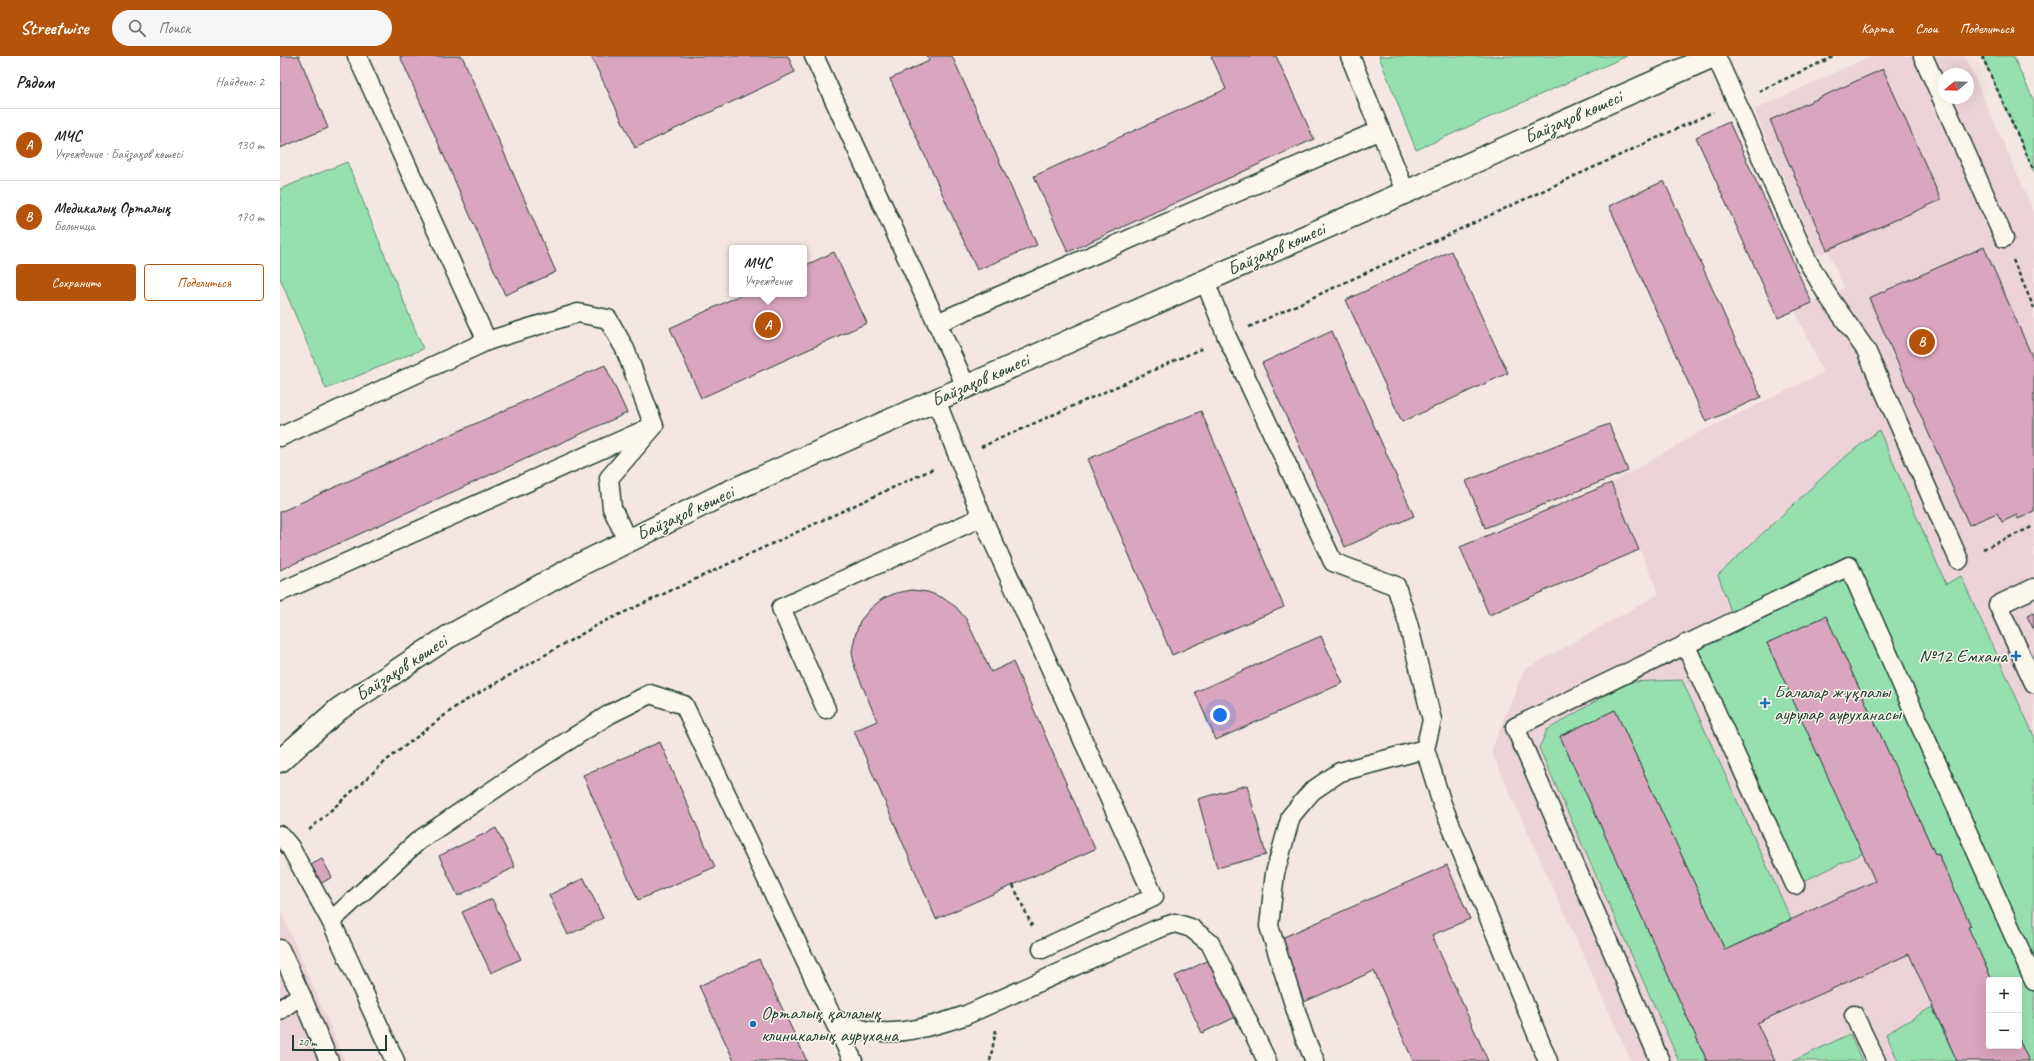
<!DOCTYPE html>
<html lang="ru">
<meta charset="utf-8">
<style>
body{margin:0;font-family:Caveat,sans-serif;background:#f6f6f6;color:#222}
.controls{position:absolute;right:12px;bottom:12px;display:grid;overflow:hidden;border-radius:4px;box-shadow:0 4px 16px #0002}
.controls button{width:36px;height:36px;display:grid;place-items:center;padding:0;border:0;border-bottom:1px solid #e0e0e0;background:#fff;color:#222;font:20px sans-serif}
.compass{position:absolute;left:1658px;top:12px;width:36px;height:36px;border-radius:50%;background:#fff;box-shadow:0 4px 16px #0002;rotate:251deg}
.scale{position:absolute;left:12px;bottom:10px;width:95px;box-sizing:border-box;padding-left:4px;border:2px solid #1f3d34;border-top:0;font-size:11px;line-height:14px;white-space:nowrap;color:#1f3d34;-webkit-text-stroke:3px #fbf7ec;paint-order:stroke}
.you{position:absolute;left:940px;top:659px;width:14px;height:14px;margin:-10px;border:3px solid #fff;border-radius:50%;background:#1a73e8;box-shadow:0 0 0 6px #1a73e833}
.badge{display:grid;place-items:center;width:26px;height:26px;border-radius:50%;background:#b45309;color:#fff;font-size:13px;font-weight:700}
.pin{position:absolute;translate:-50% -50%;border:2px solid #fff;box-shadow:0 1px 4px #0006}
.popup{position:absolute;left:449px;top:189px;width:78px;height:52px;box-sizing:border-box;display:grid;place-content:center;border-radius:4px;background:#fff;filter:drop-shadow(0 1px 3px #0005);font-size:13px;white-space:nowrap;color:#767676}
.popup b{font-size:15px;color:#222}
.popup::after{content:'';position:absolute;left:50%;top:100%;margin-left:-8px;border:8px solid transparent;border-top-color:#fff}
.list{margin:0;padding:0;list-style:none}
h2{display:flex;justify-content:space-between;align-items:center;height:52px;margin:0;padding:0 16px;font-size:17px}
h2 small{font-size:13px;font-weight:400;color:#767676}
.list li{display:grid;grid-template-columns:26px 1fr auto;gap:12px;align-items:center;box-sizing:border-box;height:72px;padding:0 16px;border-top:1px solid #e0e0e0}
.list b{display:block;font-size:15px;white-space:nowrap}
.list p{margin:0;font-size:13px;white-space:nowrap;color:#767676}
.list em{font-size:13px;font-style:normal;color:#767676}
.actions{display:flex;gap:8px;padding:12px 16px}
.actions a{flex:1;padding:9px 0;border:1px solid #b45309;border-radius:4px;text-align:center;font-size:14px;color:#b45309}
.actions .main{background:#b45309;color:#fff}
.icon{flex:none;width:22px;height:22px;fill:none;stroke:currentColor;stroke-width:2;stroke-linecap:round;stroke-linejoin:round}
.map{position:relative;flex:none;width:1754px;height:1005px;overflow:hidden}
header{display:flex;align-items:center;gap:24px;box-sizing:border-box;height:56px;padding:0 20px;background:#b45309;color:#fff}
header strong{font-size:19px}
nav{display:flex;gap:22px;margin-inline-start:auto;font-size:14px}
.search{width:280px;height:36px;background:#f6f6f6;display:flex;align-items:center;gap:10px;box-sizing:border-box;padding:0 14px;border-radius:22px;color:#767676;font-size:15px}
main{display:flex}
aside{flex:1;background:#fff}
.map>svg:first-child{display:block}
</style>
<header>
<strong>Streetwise</strong>
<div class="search"><svg class="icon" aria-label="search" viewBox="0 0 24 24"><circle cx="10" cy="10" r="6"/><path d="M15 15l6 6"/></svg>Поиск</div>
<nav><a>Карта</a><a>Слои</a><a>Поделиться</a></nav>
</header>
<main>
<aside>
<h2>Рядом<small>Найдено: 2</small></h2>
<ul class="list">
<li><span class="badge">A</span><div><b>МЧС</b><p>Учреждение · Байзақов көшесі</p></div><em>130 m</em></li>
<li><span class="badge">B</span><div><b>Медикалық Орталық</b><p>Больница</p></div><em>170 m</em></li>
</ul>
<div class="actions"><a class="main">Сохранить</a><a>Поделиться</a></div>
</aside>
<div class="map">
<svg width="1754" height="1005" viewBox="0 0 1754 1005">
<rect width="100%" height="100%" fill="#f4e7e3"/>
<filter id="ink" filterUnits="userSpaceOnUse"><feTurbulence type="fractalNoise" baseFrequency=".025" numOctaves="2"/><feDisplacementMap in="SourceGraphic" scale="8" xChannelSelector="R" yChannelSelector="G"/><feConvolveMatrix kernelMatrix="1 2 1 2 8 2 1 2 1" color-interpolation-filters="sRGB"/></filter>
<g filter="url(#ink)">
<g fill="#ecd3d8" fill-rule="evenodd">
<path d="M1590 0H1685L1754 156V1005H1351L1211 695 1244 614 1379 538 1331 427 1420 376 1543 317 1515 255 1564 232 1548 195 1537 199 1474 54ZM1664 18H1688V42H1664ZM1709 924H1739V990H1709Z"/>
<path d="M0 853 65 1005H0Z"/>
</g>
<g fill="#96e0b0" stroke="#5a8e72">
<path d="M1099 0H1347L1136 94Z"/>
<path d="M1702 0H1733L1754 45V115Z"/>
<path d="M67 106 143 293 46 333 0 222V133Z"/>
<path d="M1599 374 1666 528 1681 520 1754 680V1005H1749L1739 984V924H1712L1688 871 1691 870 1658 797 1655 798 1546 560 1487 587 1583 797 1515 829 1405 588 1454 564 1438 519 1560 405Z"/>
<path d="M1402 624 1511 863 1445 894 1335 654 1280 680 1427 1005H1399L1259 692 1267 674 1348 626Z"/>
<path d="M1652 951 1677 1005H1618L1606 978Z"/>
<path d="M1570 978 1582 1005H1513Z"/>
</g>
<g fill="#daa5be" stroke="#1f3d34">
<path d="M0 0H19L48 72 0 92Z"/>
<path d="M120 0H182L276 216 225 239Z"/>
<path d="M311 0H508L515 16 355 92Z"/>
<path d="M647 0H672L757 189 697 214 610 23 649 5Z"/>
<path d="M931 0H996L1034 83 788 196 754 120 946 33Z"/>
<path d="M1603 13 1661 144 1547 194 1490 64Z"/>
<path d="M1449 66 1532 247 1498 262 1416 81Z"/>
<path d="M1384 125 1481 341 1426 366 1329 150Z"/>
<path d="M1704 191 1754 305V456L1738 463 1737 459 1722 466 1717 457 1689 469 1589 242Z"/>
<path d="M1171 195 1228 317 1122 366 1066 244Z"/>
<path d="M554 196 587 267 421 342 390 272 463 238H524V210Z"/>
<path d="M1052 275 1134 460 1065 491 982 307Z"/>
<path d="M325 309 347 357 0 514V456Z"/>
<path d="M921 355 1004 551 892 599 808 403Z"/>
<path d="M1329 368 1348 415 1205 472 1186 425Z"/>
<path d="M1331 427 1359 494 1209 559 1180 491Z"/>
<path d="M632 534 648 536 663 542 676 551 686 563 711 616 733 606 815 793 656 863 574 675 597 665 575 612 572 596 575 580 580 565 590 553 602 543 616 537Z"/>
<path d="M1754 557V574L1747 560Z"/>
<path d="M1546 560 1655 798 1658 797 1691 870 1688 871 1712 924H1709V990H1739V984L1749 1005H1677L1629 898 1477 967 1495 1005H1427L1280 680 1335 654 1445 894 1595 825 1487 587Z"/>
<path d="M1041 580 1063 627 936 684 915 636Z"/>
<path d="M380 686 435 811 358 844 303 719Z"/>
<path d="M967 729 986 799 937 812 918 743Z"/>
<path d="M216 772 235 811 178 840 159 800Z"/>
<path d="M42 803 52 821 35 831 25 812Z"/>
<path d="M1167 809 1190 863 1152 879 1208 1005H1133L1094 915 1024 946 997 884Z"/>
<path d="M304 822 323 862 288 879 269 839Z"/>
<path d="M212 843 241 903 211 917 182 856Z"/>
<path d="M479 903 527 1005H454L419 930Z"/>
<path d="M931 903 958 960 922 977 895 920Z"/>
</g>
<g fill="none" stroke-linecap="round" stroke-linejoin="round">
<g stroke="#1f3d34" stroke-width="21">
<g id="lane">
<path d="M77 0 207 285"/>
<path d="M534 0 686 330"/>
<path d="M1070 0 1125 135"/>
<path d="M1436 0 1527 204 1548 240 1586 294 1679 504"/>
<path d="M1643 0 1724 182"/>
<path d="M925 225 947 281 1053 506 1116 530 1128 567 1152 664 1145 693 1162 748 1268 1005"/>
<path d="M657 267 1100 74"/>
<path d="M656 344 702 461 874 841 762 893"/>
<path d="M0 381 207 285 298 257 328 263 345 293 374 370 329 422 332 452 347 484"/>
<path d="M1754 532 1718 549 1754 627"/>
<path d="M0 536 369 372"/>
<path d="M1405 588 1515 829"/>
<path d="M546 653 501 552 702 461"/>
<path d="M0 779 10 791 51 865 115 1005"/>
<path d="M51 865 138 785 250 709 330 658 370 638 404 649 573 1005"/>
<path d="M0 893 21 939 0 954"/>
<path d="M21 939 49 1005"/>
<path d="M1574 959 1596 1005"/>
<path d="M553 963C563 966 574 971 585 974 615 981 658 969 686 959L877 873 895 867 911 872 930 887 987 1005"/>
<path d="M1035 1005 1024 980 989 870 995 817 1011 760 1032 735 1060 716 1145 693"/>
<path d="M1380 1005 1235 671 1569 510 1754 925"/>
</g>
</g>
<g stroke="#1f3d34" stroke-width="25">
<path id="secondary" d="M0 705 59 653 168 581 291 513 444 438 1433 0"/>
</g>
<g stroke="#1f3d34" stroke-width="2.5" stroke-dasharray="4 3" stroke-linecap="butt">
<path d="M1702 0 1754 115"/>
<path d="M1479 35 1555 0"/>
<path d="M1733 204 1754 252"/>
<path d="M969 271 1433 56"/>
<path d="M701 391 923 292"/>
<path d="M1703 493 1754 470"/>
<path d="M29 774 107 704 178 649 319 568 655 412"/>
<path d="M733 829 752 870"/>
<path d="M710 1005 716 974"/>
</g>
<use href="#lane" stroke="#fbf7ec" stroke-width="18"/>
<use href="#secondary" stroke="#fbf7ec" stroke-width="22"/>
</g>
</g>
<g fill="#1f6fb2" stroke="#fbf7ec" stroke-width="1.5">
<path d="M1734 594h4v4h4v4h-4v4h-4v-4h-4v-4h4z"/>
<path d="M1483 641h4v4h4v4h-4v4h-4v-4h-4v-4h4z"/>
<circle cx="473" cy="968" r="4"/>
</g>
<g text-anchor="middle" dominant-baseline="central" stroke-width="3" stroke-linejoin="round" paint-order="stroke">
<g font-size="19" fill="#1f3d34" stroke="#fbf7ec">
<text transform="translate(1293 61) rotate(-24)">Байзақов көшесі</text>
<text transform="translate(996 193) rotate(-24)">Байзақов көшесі</text>
<text transform="translate(700 324) rotate(-24)">Байзақов көшесі</text>
<text transform="translate(405 457) rotate(-25)">Байзақов көшесі</text>
<text transform="translate(121 612) rotate(-33)">Байзақов көшесі</text>
</g>
<g font-size="19" fill="#1f3d34" stroke="#fbf7ec" text-anchor="start">
<text x="1727" y="600" text-anchor="end">№12 Емхана</text>
<text x="1494" y="636">Балалар жұқпалы<tspan x="1494" dy="22">аурулар ауруханасы</tspan></text>
<text x="481" y="957">Орталық қалалық<tspan x="481" dy="22">клиникалық аурухана</tspan></text>
</g>
</g>
</svg>
<div class="controls">
<button>+</button>
<button>−</button>
</div>
<svg class="compass" viewBox="-18 -18 36 36"><path d="M0-13l5 13h-10z" fill="#e53935"/><path d="M0 13l5-13h-10z" fill="#767676"/></svg>
<div class="scale">20 m</div>
<div class="you"></div>
<div class="pin badge" style="left:488px;top:269px">A</div>
<div class="popup"><b>МЧС</b>Учреждение</div>
<div class="pin badge" style="left:1642px;top:286px">B</div>
</div>
</main>
